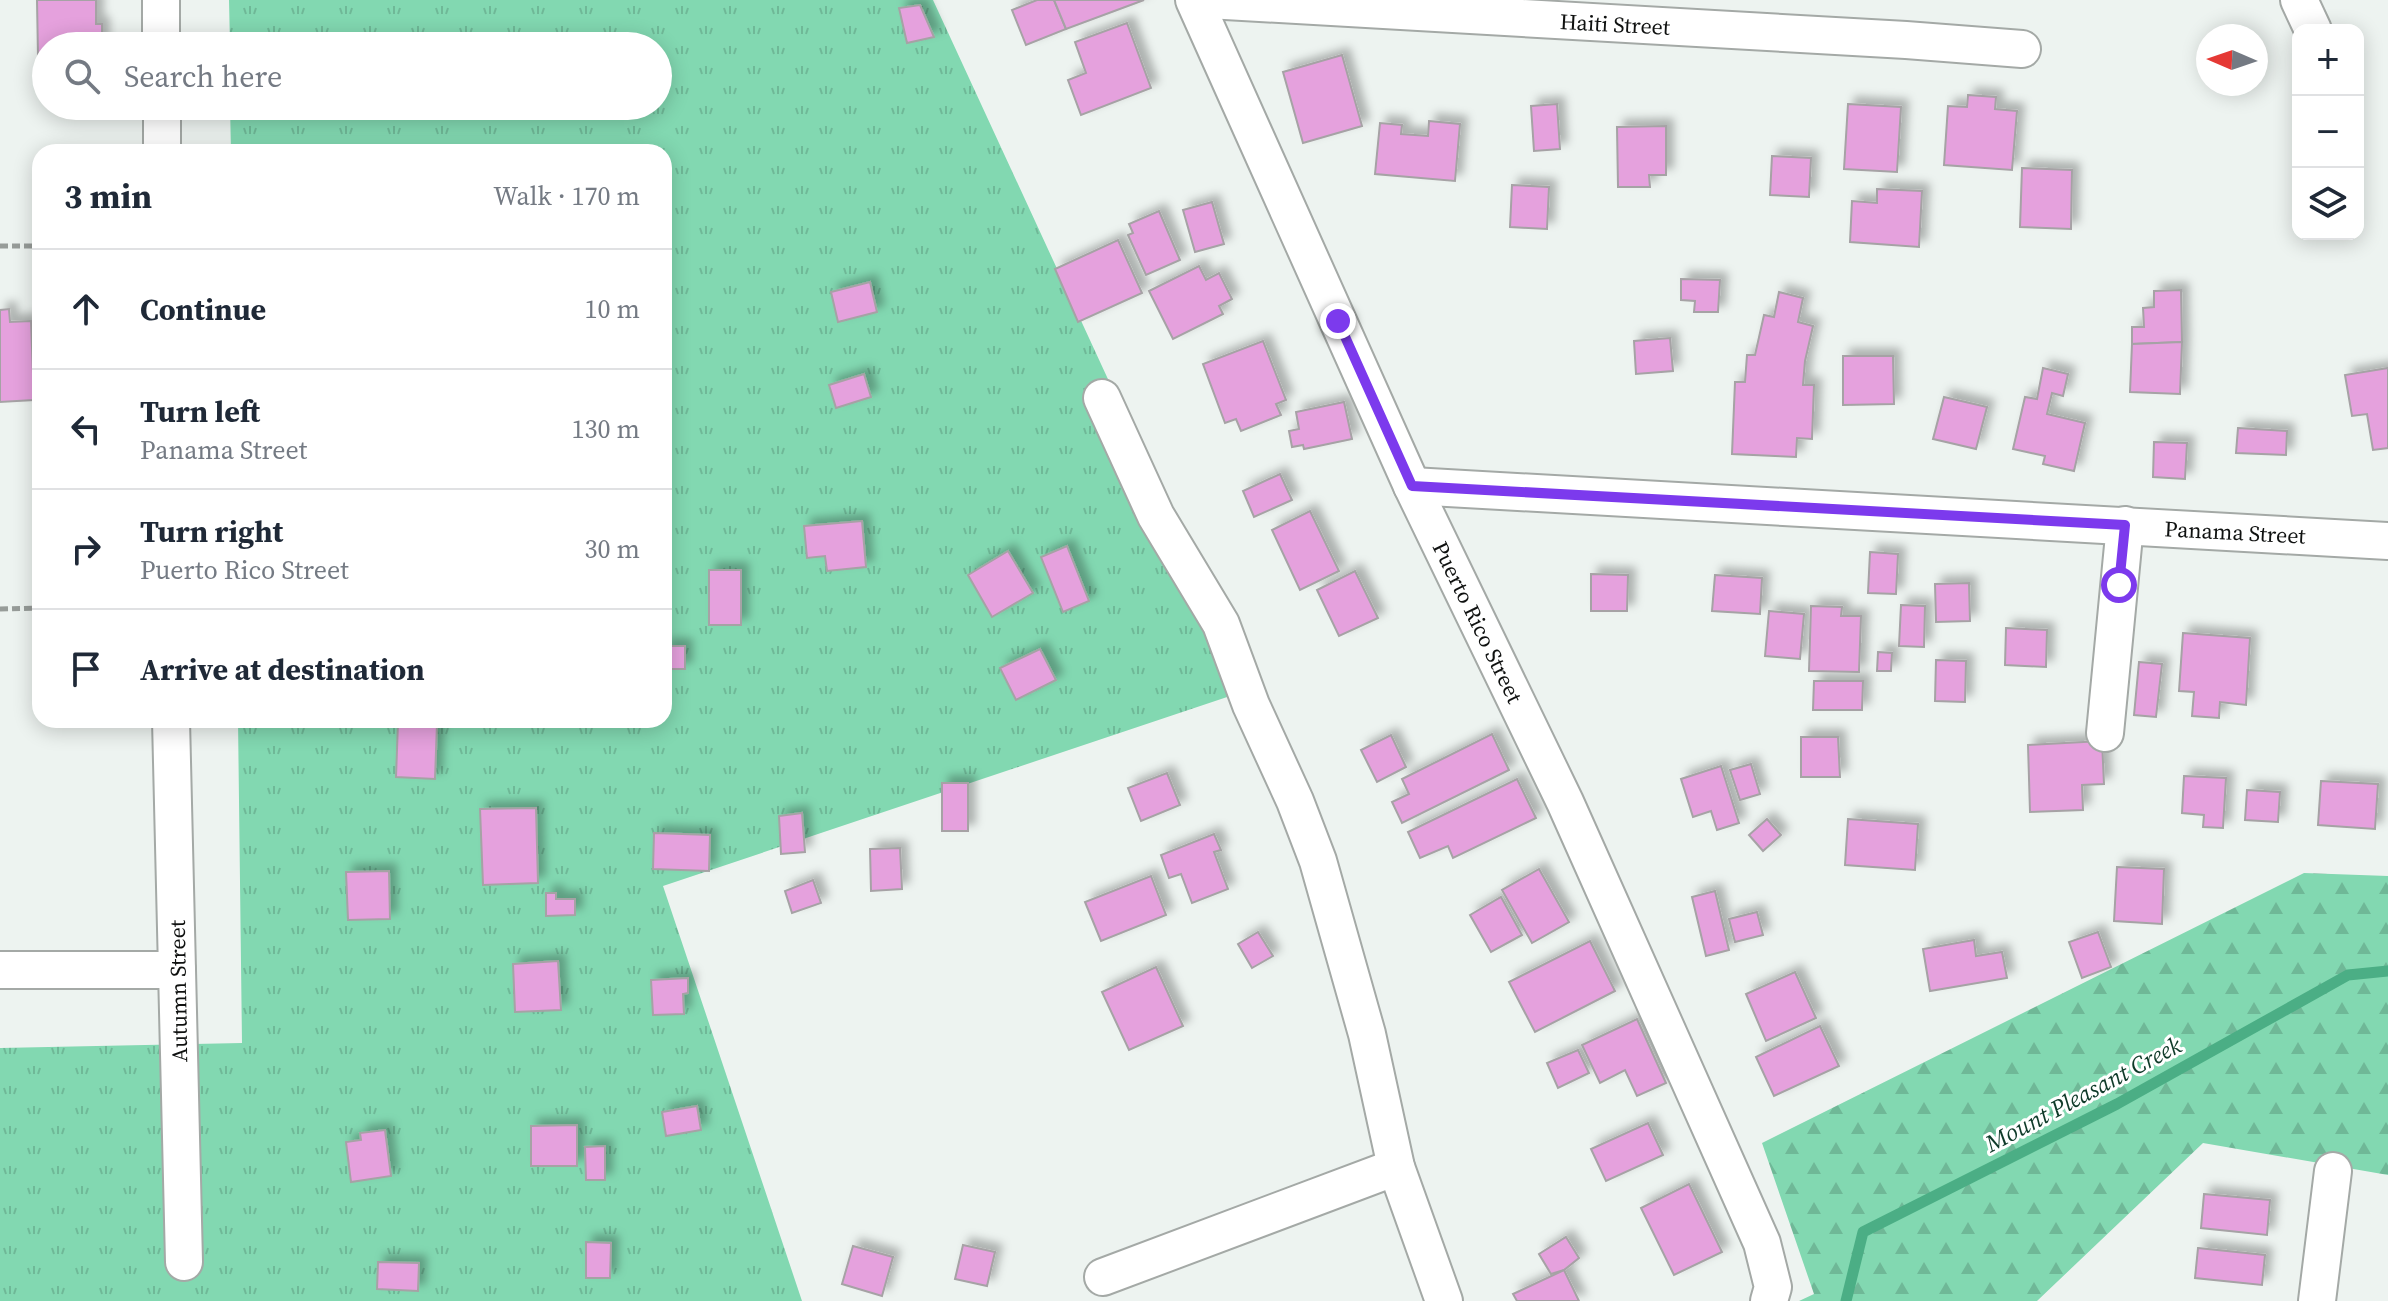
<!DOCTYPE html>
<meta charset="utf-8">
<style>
body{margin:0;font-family:"Source Serif 4",serif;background:#f6f6f7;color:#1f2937}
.controls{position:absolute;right:24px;top:24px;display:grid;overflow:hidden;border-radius:16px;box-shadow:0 4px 20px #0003}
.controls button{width:72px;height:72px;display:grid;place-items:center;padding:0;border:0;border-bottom:2px solid #e0e1e3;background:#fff;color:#1f2937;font:40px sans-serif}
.compass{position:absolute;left:2196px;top:24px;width:72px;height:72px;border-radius:50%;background:#fff;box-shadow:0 4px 20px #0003;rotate:272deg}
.stop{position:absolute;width:24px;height:24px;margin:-18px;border:6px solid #7c3aed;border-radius:50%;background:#fff}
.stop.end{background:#7c3aed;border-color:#fff;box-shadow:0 2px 8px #0008}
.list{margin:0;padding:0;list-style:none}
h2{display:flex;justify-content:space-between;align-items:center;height:104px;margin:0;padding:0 32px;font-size:34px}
h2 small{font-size:26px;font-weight:400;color:#747a83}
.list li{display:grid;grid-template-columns:52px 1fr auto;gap:24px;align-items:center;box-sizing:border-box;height:120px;padding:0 32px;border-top:2px solid #e0e1e3}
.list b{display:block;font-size:30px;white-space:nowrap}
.list p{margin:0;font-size:26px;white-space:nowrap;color:#747a83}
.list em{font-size:26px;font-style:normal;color:#747a83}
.icon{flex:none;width:44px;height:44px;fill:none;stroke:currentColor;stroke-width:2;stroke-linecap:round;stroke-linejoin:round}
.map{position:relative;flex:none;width:2388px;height:1301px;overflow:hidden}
.search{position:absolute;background:#fff;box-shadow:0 4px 20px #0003;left:32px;top:32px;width:640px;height:88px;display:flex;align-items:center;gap:20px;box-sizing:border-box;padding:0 28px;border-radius:44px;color:#747a83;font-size:30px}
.panel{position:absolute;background:#fff;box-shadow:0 4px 20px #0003;left:32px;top:144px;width:640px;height:584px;border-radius:24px}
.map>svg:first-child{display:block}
</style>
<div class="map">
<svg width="2388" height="1301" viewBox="0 0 2388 1301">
<defs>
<pattern id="grass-tufts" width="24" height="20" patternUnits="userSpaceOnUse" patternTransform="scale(2)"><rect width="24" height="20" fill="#82d8b1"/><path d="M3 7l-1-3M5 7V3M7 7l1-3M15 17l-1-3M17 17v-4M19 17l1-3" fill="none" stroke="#6fb897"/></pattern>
<pattern id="forest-firs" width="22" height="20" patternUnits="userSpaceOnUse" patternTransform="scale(2)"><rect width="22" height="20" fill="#82d8b1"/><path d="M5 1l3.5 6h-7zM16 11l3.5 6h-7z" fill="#6fb897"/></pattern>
<filter id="shadow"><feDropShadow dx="7" dy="-7" stdDeviation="4" flood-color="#0004"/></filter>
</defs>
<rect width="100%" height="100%" fill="#edf3f0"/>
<path fill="url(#grass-tufts)" d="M229 0H933L1251 689 663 886 802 1301H0V1048L242 1043 238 720H664V152H231L230 106H658V46H230Z"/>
<path fill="url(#forest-firs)" d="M2304 873 2388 876V1175L2203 1143 2037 1301H1799L1814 1294 1762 1143Z"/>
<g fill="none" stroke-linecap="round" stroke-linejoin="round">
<path stroke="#4bae85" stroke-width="11" d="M1846 1301 1863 1232 2117 1104 2348 975 2388 971"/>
</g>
<g fill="#e5a1dd" stroke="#a6a2a5" stroke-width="2" filter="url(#shadow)">
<path d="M37 0H96V24H102V46H46V57H38Z"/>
<path d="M1037 0H1054L1066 29 1026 45 1012 10Z"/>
<path d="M1054 0H1144L1066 29Z"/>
<path d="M920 5 934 37 907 43 899 8Z"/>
<path d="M1127 23 1151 88 1081 115 1068 80 1086 73 1075 42Z"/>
<path d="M1342 55 1362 126 1303 143 1283 72Z"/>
<path d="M1968 95 1996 97 1995 109 2017 111 2012 170 1944 165 1948 106 1967 107Z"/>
<path d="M1557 104 1560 149 1534 151 1531 106Z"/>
<path d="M1848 104 1901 107 1897 172 1844 169Z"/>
<path d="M1429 121 1460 124 1455 181 1375 174 1380 123 1402 125 1401 134 1428 136Z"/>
<path d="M1666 126V175H1649L1650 187H1618L1617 127Z"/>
<path d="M1772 156 1811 158 1809 197 1770 195Z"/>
<path d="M2022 168 2072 170 2071 229 2020 227Z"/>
<path d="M1512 185 1549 187 1547 229 1510 227Z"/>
<path d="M1877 189 1922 191 1919 247 1850 242 1852 201 1877 203Z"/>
<path d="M1212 202 1224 244 1195 252 1183 210Z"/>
<path d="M1159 211 1180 260 1146 275 1128 235 1133 233 1129 224Z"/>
<path d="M1118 240 1142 293 1078 322 1055 269Z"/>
<path d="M1199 266 1206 280 1219 273 1232 299 1219 306 1223 314 1173 339 1149 291Z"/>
<path d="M1681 279 1720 280 1718 312H1694L1695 301 1681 300Z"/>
<path d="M870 282 877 312 838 322 831 292Z"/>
<path d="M2181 290 2182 342 2132 344V327H2144L2143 308 2154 307V291Z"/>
<path d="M1779 292 1803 298 1798 322 1813 326 1805 361 1803 385H1814L1812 439 1797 438 1796 457 1732 454 1735 382H1745L1747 355H1755L1764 315 1774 317Z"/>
<path d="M9 309 10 322 31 321 34 400 0 402V310Z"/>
<path d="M1670 338 1673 371 1636 374 1634 341Z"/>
<path d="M1263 341 1286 400 1276 404 1281 415 1241 431 1236 419 1225 423 1203 364Z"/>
<path d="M2182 342 2180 394 2130 392 2132 344Z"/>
<path d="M1843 356H1893L1894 404 1843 405Z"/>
<path d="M2043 368 2068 374 2063 396 2052 393 2047 414 2085 423 2074 471 2043 464 2045 456 2013 449 2025 397 2037 399Z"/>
<path d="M2388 368V448L2373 450 2367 414 2352 416 2345 375Z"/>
<path d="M864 374 871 397 836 408 829 385Z"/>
<path d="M1944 397 1987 407 1976 449 1933 439Z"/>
<path d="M1344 402 1352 439 1304 449 1303 445 1292 447 1289 431 1299 429 1296 412Z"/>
<path d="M2238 428 2287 431 2286 455 2236 453Z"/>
<path d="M2154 442 2187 443 2185 479 2153 477Z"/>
<path d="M1280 474 1292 500 1254 517 1243 491Z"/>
<path d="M1310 511 1339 571 1300 590 1272 530Z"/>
<path d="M862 521 866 567 827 571 825 556 807 558 804 526Z"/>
<path d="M1067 546 1089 601 1063 612 1041 557Z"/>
<path d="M1008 551 1033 593 992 617 968 575Z"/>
<path d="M1870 552 1898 554 1896 594 1868 593Z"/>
<rect x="709" y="570" width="32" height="55"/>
<path d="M1355 571 1378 618 1339 636 1317 590Z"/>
<path d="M1591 574 1628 575 1627 611H1591Z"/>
<path d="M1715 575 1762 578 1760 614 1712 611Z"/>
<path d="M1969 583 1970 621 1936 622 1935 584Z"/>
<path d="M1901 605 1925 606 1924 647 1899 646Z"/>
<path d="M1811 606 1842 607 1841 616H1861L1859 672 1809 671Z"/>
<path d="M1769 611 1804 614 1800 659 1765 656Z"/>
<path d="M2006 628 2047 630 2046 667 2005 665Z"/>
<path d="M2183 633 2250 638 2246 705 2220 702 2219 718 2192 716 2194 692 2179 691Z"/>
<rect x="664" y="646" width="21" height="23"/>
<path d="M1040 649 1056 680 1016 700 1000 668Z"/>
<path d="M1878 652 1892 653 1891 671H1877Z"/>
<path d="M1936 660 1966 661 1965 702 1935 701Z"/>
<path d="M2139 662 2162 664 2156 717 2134 715Z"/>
<path d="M1814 681H1863L1862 710H1813Z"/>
<path d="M398 722 437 723 435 779 396 777Z"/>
<path d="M1492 734 1509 770 1402 823 1392 802 1409 794 1402 779Z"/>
<path d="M1391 735 1406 767 1377 782 1361 750Z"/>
<path d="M1801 737H1838L1840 777H1801Z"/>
<path d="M2102 741 2104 784 2082 785 2083 810 2030 812 2028 745Z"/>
<path d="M1751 764 1760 794 1740 800 1730 770Z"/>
<path d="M1721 766 1739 823 1717 830 1711 811 1693 817 1681 779Z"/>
<path d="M1167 773 1180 805 1141 821 1128 788Z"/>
<path d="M2184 776 2226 778 2223 828 2203 827 2204 815 2182 813Z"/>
<path d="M1517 779 1536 818 1453 858 1448 846 1420 858 1408 832Z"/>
<path d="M2321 781 2378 784 2375 829 2318 825Z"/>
<rect x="942" y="783" width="26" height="48"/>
<path d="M2247 790 2280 792 2278 822 2245 820Z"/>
<path d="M536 808 538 883 483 885 480 809Z"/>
<path d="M802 813 805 852 781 854 779 816Z"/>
<path d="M1767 819 1781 835 1763 851 1749 835Z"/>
<path d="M1848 819 1918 824 1915 870 1845 865Z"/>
<path d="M654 833 710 835 709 871 653 869Z"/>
<path d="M1214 834 1221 850 1214 852 1228 889 1192 903 1181 874 1169 878 1161 855Z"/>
<path d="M900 848 902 889 871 891 870 849Z"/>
<path d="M2117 867 2164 869 2162 924 2114 921Z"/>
<path d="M1539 869 1569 922 1532 943 1502 890Z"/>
<path d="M389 871 390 919 348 920 346 872Z"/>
<path d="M1151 876 1166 915 1101 941 1085 902Z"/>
<path d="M813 880 821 903 792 913 785 891Z"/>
<path d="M1715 891 1729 950 1706 956 1692 897Z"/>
<path d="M546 893H556V899H575V915L546 916Z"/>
<path d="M1501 897 1522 935 1491 952 1470 915Z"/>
<path d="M1757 912 1763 935 1735 942 1729 919Z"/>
<path d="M1258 932 1273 956 1252 968 1238 944Z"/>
<path d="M2098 932 2111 967 2082 978 2069 942Z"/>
<path d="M1974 940 1976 956 2002 952 2007 978 1930 991 1923 949Z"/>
<path d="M1590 941 1615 991 1535 1032 1509 982Z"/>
<path d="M558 961 561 1010 515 1012 513 964Z"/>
<path d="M1156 967 1183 1026 1129 1050 1102 992Z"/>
<path d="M1795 972 1816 1018 1766 1041 1746 994Z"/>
<path d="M688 978V993L683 994 684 1014 653 1015 651 980Z"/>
<path d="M1637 1019 1666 1083 1637 1096 1625 1070 1600 1083 1582 1045Z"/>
<path d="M1820 1026 1839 1066 1774 1096 1756 1057Z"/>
<path d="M1578 1050 1589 1073 1558 1088 1547 1063Z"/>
<path d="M697 1106 701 1130 666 1136 662 1112Z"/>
<path d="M1648 1123 1663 1155 1606 1181 1591 1149Z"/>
<path d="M577 1125V1166H531V1126Z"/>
<path d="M385 1130 391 1176 351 1182 346 1142 361 1140 360 1133Z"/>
<path d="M605 1146V1180H586L585 1147Z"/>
<path d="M1689 1184 1722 1252 1674 1275 1641 1208Z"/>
<path d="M2204 1194 2270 1200 2267 1235 2201 1228Z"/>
<path d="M1566 1237 1579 1258 1564 1270 1551 1274 1539 1254Z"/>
<path d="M586 1242 611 1243 610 1278H586Z"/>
<path d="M963 1245 995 1252 987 1286 955 1279Z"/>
<path d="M853 1246 893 1257 882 1296 842 1284Z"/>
<path d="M2198 1248 2265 1255 2262 1285 2195 1278Z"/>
<path d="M378 1262 419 1263 418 1291 377 1289Z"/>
<path d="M1564 1270 1579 1301H1517L1513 1294Z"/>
</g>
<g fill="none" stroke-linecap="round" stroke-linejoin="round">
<g stroke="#a4a9a6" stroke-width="40">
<g id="street">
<path d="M161 0V46"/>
<path d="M1194 0 1412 486 1565 802 1762 1243 1773 1287 1769 1301"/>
<path d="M1208 0 1906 40 2022 49"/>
<path d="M2299 0 2313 30"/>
<path d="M162 106V152"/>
<path d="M1102 398 1156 516 1221 624 1251 705 1295 801 1318 861 1367 1034 1396 1167 1444 1301"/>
<path d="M1412 486 2388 541"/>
<path d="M171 720 184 1262"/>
<path d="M2105 733 2125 525"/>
<path d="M0 970H177"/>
<path d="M1103 1277 1396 1167"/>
<path d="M2317 1301 2333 1171"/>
</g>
</g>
<g stroke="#979c99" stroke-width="5" stroke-dasharray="8 4" stroke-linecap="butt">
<path d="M0 246H40"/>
<path d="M0 609 40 608"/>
</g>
<use href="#street" stroke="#fff" stroke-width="36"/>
</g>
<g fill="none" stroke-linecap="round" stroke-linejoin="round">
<path stroke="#7c3aed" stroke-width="10" d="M1338 321 1412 486 2125 525 2119 585"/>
</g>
<g text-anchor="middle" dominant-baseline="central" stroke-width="6" stroke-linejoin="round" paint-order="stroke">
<g font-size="22" fill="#0f1110" stroke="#fff">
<text transform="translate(1615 24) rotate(3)">Haiti Street</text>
<text transform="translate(2235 532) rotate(3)">Panama Street</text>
<text transform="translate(1478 622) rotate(64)">Puerto Rico Street</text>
<text transform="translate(178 991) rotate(-91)">Autumn Street</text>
</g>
<g font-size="24" font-style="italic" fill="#0f3a29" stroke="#fff">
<text transform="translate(2083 1094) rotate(-28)">Mount Pleasant Creek</text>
</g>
</g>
</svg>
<div class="controls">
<button>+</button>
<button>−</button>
<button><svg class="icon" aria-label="layers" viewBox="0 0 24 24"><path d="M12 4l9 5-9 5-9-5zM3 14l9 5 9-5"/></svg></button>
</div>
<svg class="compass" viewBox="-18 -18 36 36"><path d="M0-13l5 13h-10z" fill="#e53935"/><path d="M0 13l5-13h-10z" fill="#747a83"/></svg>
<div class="stop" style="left:2119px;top:585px"></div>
<div class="stop end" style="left:1338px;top:321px"></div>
<div class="search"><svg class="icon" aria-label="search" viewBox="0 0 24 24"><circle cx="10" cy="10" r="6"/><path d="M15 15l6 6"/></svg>Search here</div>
<section class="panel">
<h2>3 min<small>Walk · 170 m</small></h2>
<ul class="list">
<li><svg class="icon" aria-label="ahead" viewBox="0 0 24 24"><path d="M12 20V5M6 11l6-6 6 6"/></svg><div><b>Continue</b></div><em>10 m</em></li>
<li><svg class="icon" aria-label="left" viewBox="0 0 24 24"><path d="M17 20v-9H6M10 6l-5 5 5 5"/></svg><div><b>Turn left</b><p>Panama Street</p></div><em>130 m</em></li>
<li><svg class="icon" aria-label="right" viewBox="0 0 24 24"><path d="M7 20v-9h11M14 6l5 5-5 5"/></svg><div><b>Turn right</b><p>Puerto Rico Street</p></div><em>30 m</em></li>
<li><svg class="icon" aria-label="arrive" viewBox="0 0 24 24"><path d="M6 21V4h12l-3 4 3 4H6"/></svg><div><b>Arrive at destination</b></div></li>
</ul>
</section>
</div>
